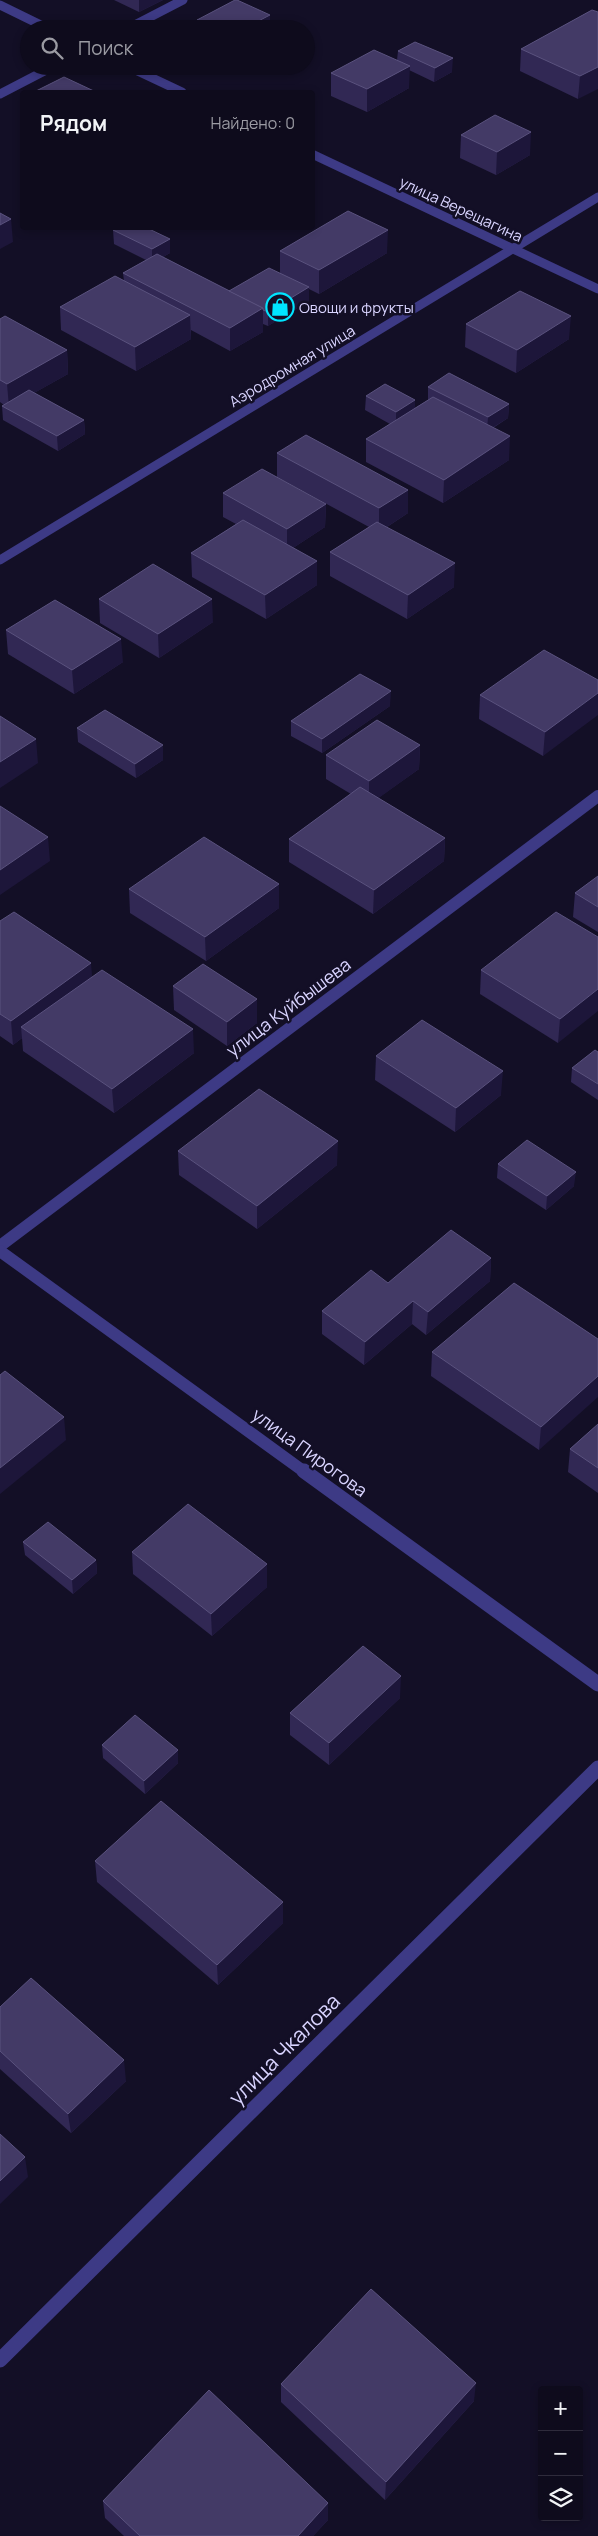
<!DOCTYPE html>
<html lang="ru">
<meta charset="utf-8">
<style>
body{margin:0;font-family:Manrope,sans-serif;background:#1c1929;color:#f1f3f6}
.controls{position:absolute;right:15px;bottom:15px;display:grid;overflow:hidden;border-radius:5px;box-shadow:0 2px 8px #0003}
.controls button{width:45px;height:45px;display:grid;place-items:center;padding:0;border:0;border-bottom:1px solid #2e2b3b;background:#0e0b1c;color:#f1f3f6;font:25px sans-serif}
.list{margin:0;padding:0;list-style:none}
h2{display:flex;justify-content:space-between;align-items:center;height:65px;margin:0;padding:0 20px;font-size:21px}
h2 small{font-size:16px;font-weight:400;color:#9b9ba3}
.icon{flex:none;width:28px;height:28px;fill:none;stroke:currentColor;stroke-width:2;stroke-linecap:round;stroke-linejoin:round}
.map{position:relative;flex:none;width:598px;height:2536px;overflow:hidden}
.search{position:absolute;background:#0e0b1c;box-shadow:0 2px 8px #0003;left:20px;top:20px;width:295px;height:55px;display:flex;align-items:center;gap:12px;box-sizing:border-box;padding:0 18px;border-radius:28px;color:#9b9ba3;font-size:19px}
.panel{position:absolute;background:#0e0b1c;box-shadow:0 2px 8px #0003;left:20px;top:90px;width:295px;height:140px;border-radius:5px}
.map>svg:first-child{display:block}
</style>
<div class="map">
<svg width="598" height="2536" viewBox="0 0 598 2536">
<rect width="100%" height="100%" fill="#130f26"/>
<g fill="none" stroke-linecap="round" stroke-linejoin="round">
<g stroke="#3d3a85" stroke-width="9">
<path d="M0 5 49 29"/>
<path d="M127 29 183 0"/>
<path d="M127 66 182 92"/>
<path d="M0 94 54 66"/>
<path d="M312 154 598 289"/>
<path d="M0 560 598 197"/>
</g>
<g stroke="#3d3a85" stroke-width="12">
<path d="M0 1246 598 796"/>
<path d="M0 1251 306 1473"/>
</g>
<g stroke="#3d3a85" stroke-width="15">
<path d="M304 1471 598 1684"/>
<path d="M0 2360 598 1768"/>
</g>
</g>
<g fill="#312854">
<path d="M114 0H163L139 12Z"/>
<path d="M592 10 578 99 520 71 521 49Z"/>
<path d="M197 20 270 29H197Z"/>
<path d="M398 51 452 72 434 82 409 70V88L367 112 331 96V73L397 60Z"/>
<path d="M461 135 530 155 496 175 460 158Z"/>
<path d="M113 230 170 239V253L163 257 229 291 280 273V251L387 253 319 294 309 289V301L268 326 263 324V332L230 351 191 330V339L136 371 61 330 60 307 124 281 123 273 146 260 114 244Z"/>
<path d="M0 319 67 350 68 374 34 393 84 420 85 434 58 451 3 420 2 406 4 405 0 402Z"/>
<path d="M466 324 569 339 516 373 465 347Z"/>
<path d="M428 387 509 404 508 418 493 428 509 460 443 503 366 462V439L390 424 365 410 366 396 415 408 428 400Z"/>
<path d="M277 453 408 513 387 527 454 587 407 619 330 576V552L369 527 277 477Z"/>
<path d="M223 493 326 504 325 527 293 548 317 585 266 619 192 577 191 553 236 524 223 517Z"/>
<path d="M99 599 213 622 159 658 100 623Z"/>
<path d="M6 630 123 662 74 694 8 654Z"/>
<path d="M598 680 543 756 479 719 480 695Z"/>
<path d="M390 706 322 753 291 736V721Z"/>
<path d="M77 728 163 760 136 778 78 742Z"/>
<path d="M420 745 419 769 378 798 445 838 444 861 373 914 289 862V839L351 794 326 779V755Z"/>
<path d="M598 876V932L573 917 575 893Z"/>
<path d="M129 889 279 908 206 961 130 913Z"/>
<path d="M0 921 92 977 194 1053 114 1113 23 1051 22 1038 13 1045 0 1036Z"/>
<path d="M598 937 558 1043 480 994 481 970Z"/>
<path d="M173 986 257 999V1023L227 1046 174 1010Z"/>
<path d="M598 1052V1100L571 1082 572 1068Z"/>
<path d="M376 1056 501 1095 455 1132 375 1080Z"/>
<path d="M178 1151 337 1165 257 1229 179 1175Z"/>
<path d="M498 1164 574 1186 546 1210 497 1178Z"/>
<path d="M491 1258 490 1281 426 1335 412 1324 364 1365 322 1334V1311L388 1283Z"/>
<path d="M598 1339 539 1450 431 1376 432 1352Z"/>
<path d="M598 1424V1493L568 1472 570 1449Z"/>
<path d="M23 1542 96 1560 97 1573 73 1594 25 1555Z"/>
<path d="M132 1552 267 1587 212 1636 133 1574Z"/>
<path d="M400 1698 329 1765 290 1735V1713Z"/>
<path d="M102 1745 178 1763 145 1794 103 1758Z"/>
<path d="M95 1861 283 1923 218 1985 97 1882Z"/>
<path d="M0 2007 126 2081 71 2133 0 2069Z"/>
<path d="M281 2384 474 2401 385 2500 281 2402Z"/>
<path d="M103 2501 328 2520 313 2536H124L105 2518Z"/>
</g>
<g fill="#1d163a">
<path d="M139 0H163L139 12Z"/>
<path d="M270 15V29H243Z"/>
<path d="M453 58 452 72 434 82 435 68Z"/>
<path d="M410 66 409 88 367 112V89Z"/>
<path d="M598 67V89L578 99 580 76Z"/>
<path d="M531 132 530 155 496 175 497 152Z"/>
<path d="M11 219 13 242 0 249V225Z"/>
<path d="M388 230 387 253 319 294V270Z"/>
<path d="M170 239V253L152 263V249Z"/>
<path d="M309 287V301L268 326V312Z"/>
<path d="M263 308V332L230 351V328Z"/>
<path d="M190 315 191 339 136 371 135 347Z"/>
<path d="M571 316 569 339 516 373 517 350Z"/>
<path d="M67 350 68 374 9 407 7 384Z"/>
<path d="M415 400V414L396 426V412Z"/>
<path d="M509 404 508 418 487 431 488 417Z"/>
<path d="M84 420 85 434 58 451 57 436Z"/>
<path d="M510 436 509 460 443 503 444 480Z"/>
<path d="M408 490V513L379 532V508Z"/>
<path d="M326 504 325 527 287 552V529Z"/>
<path d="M317 561V585L266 619 265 595Z"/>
<path d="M455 563 454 587 407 619 408 595Z"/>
<path d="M212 599 213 622 159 658 158 634Z"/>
<path d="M121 639 123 662 74 694 72 670Z"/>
<path d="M391 691 390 706 322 753V739Z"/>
<path d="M598 693V715L543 756 545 732Z"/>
<path d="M36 739 38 763 0 788V762Z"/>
<path d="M163 745V760L136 778 135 764Z"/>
<path d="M420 745 419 769 369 805V781Z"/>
<path d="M48 837 50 861 0 895V870Z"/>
<path d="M445 838 444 861 373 914 374 890Z"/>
<path d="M279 884V908L206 961 205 937Z"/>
<path d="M91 963 93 987 21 1027 22 1038 13 1045 11 1021Z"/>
<path d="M598 989V1011L558 1043 560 1019Z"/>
<path d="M257 999V1023L227 1046V1022Z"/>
<path d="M193 1029 194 1053 114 1113 112 1089Z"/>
<path d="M503 1071 501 1095 455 1132 456 1108Z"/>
<path d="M338 1141 337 1165 257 1229V1206Z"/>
<path d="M576 1172 574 1186 546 1210 547 1196Z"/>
<path d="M491 1258 490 1281 426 1335 428 1312Z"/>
<path d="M413 1301 412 1324 364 1365 365 1342Z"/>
<path d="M598 1376V1397L539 1450 541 1427Z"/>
<path d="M64 1417 66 1440 0 1494V1468Z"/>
<path d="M96 1560 97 1573 73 1594 72 1580Z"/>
<path d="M267 1564V1587L212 1636 211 1614Z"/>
<path d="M401 1676 400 1698 329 1765V1743Z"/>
<path d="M178 1750V1763L145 1794 144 1781Z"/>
<path d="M283 1902V1923L218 1985 217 1965Z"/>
<path d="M124 2060 126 2081 71 2133 68 2114Z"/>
<path d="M25 2157 28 2177 0 2204V2181Z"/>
<path d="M476 2383 474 2401 385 2500 386 2482Z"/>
<path d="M328 2503V2520L313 2536H298Z"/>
</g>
<g fill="#433a66" stroke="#5a527e">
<path d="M235 0H237L270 15 243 29H217L197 20Z"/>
<path d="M592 10 598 12V67L580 76 521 49Z"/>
<path d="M415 42 453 58 435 68 398 51Z"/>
<path d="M374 50 410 66 367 89 331 73Z"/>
<path d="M64 77 96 92H34Z"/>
<path d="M495 115 531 132 497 152 461 135Z"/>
<path d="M348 211 388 230 319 270 280 251Z"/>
<path d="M0 213 11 219 0 225Z"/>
<path d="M117 228H147L170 239 152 249 113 230Z"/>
<path d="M157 254 263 308 230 328 123 273Z"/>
<path d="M269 268 309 287 268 312 263 310V308L229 291Z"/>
<path d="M115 276 190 315 135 347 60 307Z"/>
<path d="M520 291 571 316 517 350 466 324Z"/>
<path d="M5 316 67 350 7 384 0 380V319Z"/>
<path d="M449 373 509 404 488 417 428 387Z"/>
<path d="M385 384 415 400 396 412 366 396Z"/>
<path d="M29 390 84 420 57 436 2 406Z"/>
<path d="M433 397 510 436 444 480 366 439Z"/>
<path d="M306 435 408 490 379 508 277 453Z"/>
<path d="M262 469 326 504 287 529 223 493Z"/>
<path d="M243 520 317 561 265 595 191 553Z"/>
<path d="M377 522 455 563 408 595 330 552Z"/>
<path d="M153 564 212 599 158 634 99 599Z"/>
<path d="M55 600 121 639 72 670 6 630Z"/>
<path d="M544 650 598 680V693L545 732 480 695Z"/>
<path d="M360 674 391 691 322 739 291 721Z"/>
<path d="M105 710 163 745 135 764 77 728Z"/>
<path d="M0 716 36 739 0 762Z"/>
<path d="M377 720 420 745 369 781 326 755Z"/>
<path d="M360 787 445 838 374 890 289 839Z"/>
<path d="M0 806 48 837 0 870Z"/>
<path d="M204 837 279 884 205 937 129 889Z"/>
<path d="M598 876V907L575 893Z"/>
<path d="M14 912 91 963 11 1021 0 1014V921Z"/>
<path d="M556 912 598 937V989L560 1019 481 970Z"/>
<path d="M203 964 257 999 227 1022 173 986Z"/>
<path d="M102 970 193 1029 112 1089 21 1027Z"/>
<path d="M422 1020 503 1071 456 1108 376 1056Z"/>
<path d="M595 1050 598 1052V1084L572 1068Z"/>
<path d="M259 1089 338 1141 257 1206 178 1151Z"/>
<path d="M527 1140 576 1172 547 1196 498 1164Z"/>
<path d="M451 1230 491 1258 428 1312 413 1301 365 1342 322 1311 371 1270 388 1283Z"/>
<path d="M514 1283 598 1339V1376L541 1427 432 1352Z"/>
<path d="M5 1371 64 1417 0 1468V1375Z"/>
<path d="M598 1424V1468L570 1449Z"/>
<path d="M188 1504 267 1564 211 1614 132 1552Z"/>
<path d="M48 1522 96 1560 72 1580 23 1542Z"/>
<path d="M363 1646 401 1676 329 1743 290 1713Z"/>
<path d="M135 1715 178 1750 144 1781 102 1745Z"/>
<path d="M161 1801 283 1902 217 1965 95 1861Z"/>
<path d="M31 1978 124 2060 68 2114 0 2051V2007Z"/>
<path d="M0 2134 25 2157 0 2181Z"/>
<path d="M371 2289 476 2383 386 2482 281 2384Z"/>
<path d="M209 2390 328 2503 298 2536H140L103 2501Z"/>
</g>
<defs>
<g id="shop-ring" transform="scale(1.4375)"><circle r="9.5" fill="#130f26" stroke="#00e5ff" stroke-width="1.5"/><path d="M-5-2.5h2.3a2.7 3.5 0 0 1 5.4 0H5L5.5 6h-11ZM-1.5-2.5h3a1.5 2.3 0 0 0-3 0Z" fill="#00e5ff"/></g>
</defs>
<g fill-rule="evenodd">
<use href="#shop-ring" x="280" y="307"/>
</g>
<g text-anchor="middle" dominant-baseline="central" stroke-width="5" stroke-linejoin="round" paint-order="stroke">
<g font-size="15" fill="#d9d4ff" stroke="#130f26">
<text transform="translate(461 209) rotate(25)">улица Верещагина</text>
<text transform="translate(292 366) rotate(-31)">Аэродромная улица</text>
</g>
<g font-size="15" fill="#d9d4ff" stroke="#130f26" text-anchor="start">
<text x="299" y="307">Овощи и фрукты</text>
</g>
<g font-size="18" fill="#d9d4ff" stroke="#130f26">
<text transform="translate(288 1007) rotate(-37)">улица Куйбышева</text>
<text transform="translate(310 1452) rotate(36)">улица Пирогова</text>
</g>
<g font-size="21" fill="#d9d4ff" stroke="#130f26">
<text transform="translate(284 2049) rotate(-45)">улица Чкалова</text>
</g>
</g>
</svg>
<div class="controls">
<button>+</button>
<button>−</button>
<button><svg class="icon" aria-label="layers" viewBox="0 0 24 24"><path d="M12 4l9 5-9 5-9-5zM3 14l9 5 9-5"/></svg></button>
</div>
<div class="search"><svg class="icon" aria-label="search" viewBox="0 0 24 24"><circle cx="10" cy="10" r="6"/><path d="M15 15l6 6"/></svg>Поиск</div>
<section class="panel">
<h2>Рядом<small>Найдено: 0</small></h2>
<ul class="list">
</ul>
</section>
</div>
